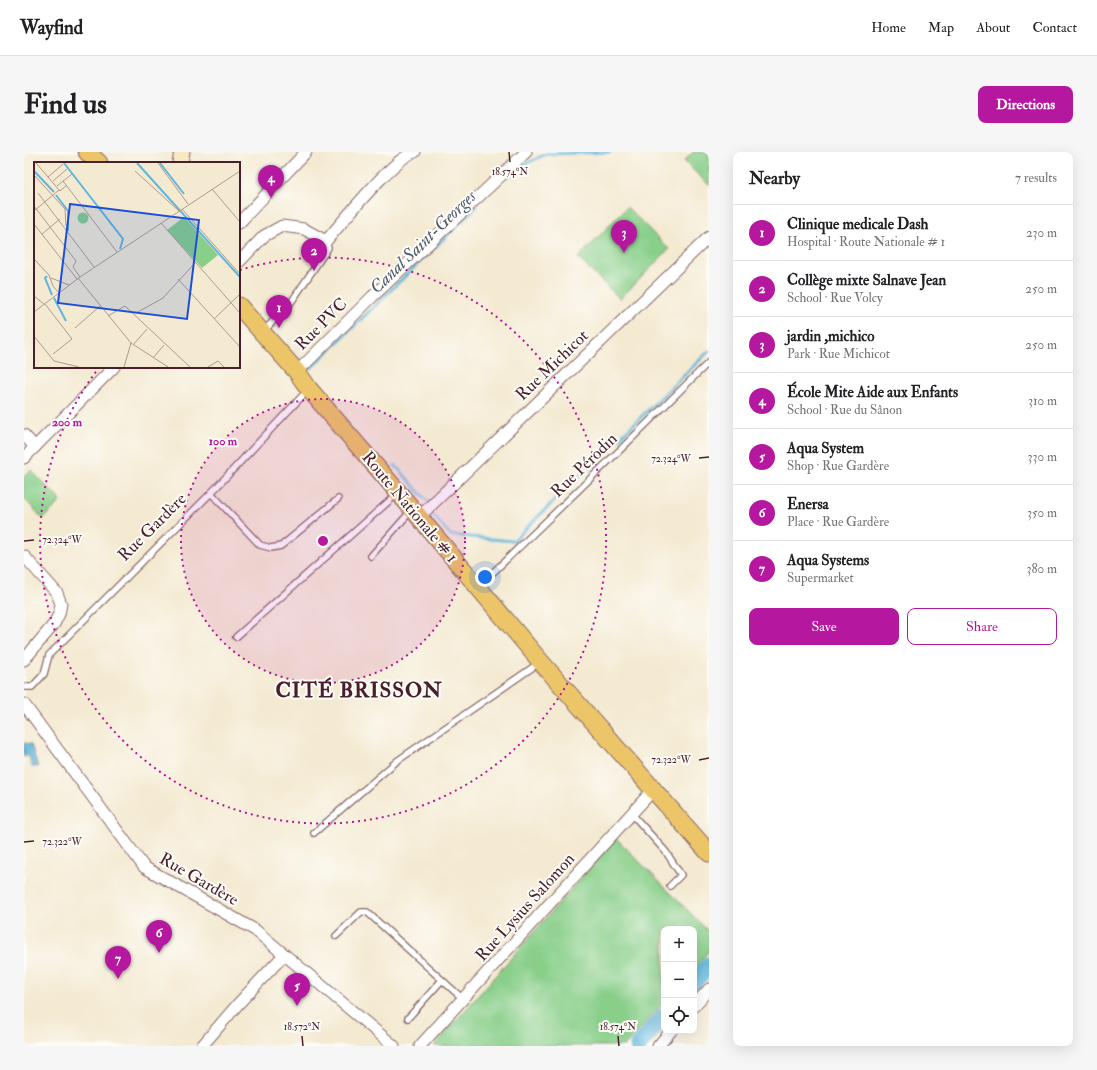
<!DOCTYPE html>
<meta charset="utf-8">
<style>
body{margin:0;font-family:"IM FELL Double Pica",serif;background:#f6f6f6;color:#202124}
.controls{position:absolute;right:12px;bottom:12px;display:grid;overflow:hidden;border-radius:8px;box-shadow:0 4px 16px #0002}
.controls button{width:36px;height:36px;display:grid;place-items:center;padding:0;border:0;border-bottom:1px solid #e0e0e0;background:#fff;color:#202124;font:20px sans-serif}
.you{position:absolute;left:461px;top:425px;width:14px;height:14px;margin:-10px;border:3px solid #fff;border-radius:50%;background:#1a73e8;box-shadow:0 0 0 6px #1a73e833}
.badge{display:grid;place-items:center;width:26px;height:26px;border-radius:50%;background:#b5179e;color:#fff;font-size:13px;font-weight:700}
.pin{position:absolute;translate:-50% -33px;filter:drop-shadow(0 1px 2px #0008)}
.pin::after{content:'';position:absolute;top:21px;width:14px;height:12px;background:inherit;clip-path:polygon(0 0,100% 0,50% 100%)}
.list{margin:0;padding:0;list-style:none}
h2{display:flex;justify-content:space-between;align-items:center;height:52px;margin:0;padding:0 16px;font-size:17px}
h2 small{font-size:13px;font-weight:400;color:#757577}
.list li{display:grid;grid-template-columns:26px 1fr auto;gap:12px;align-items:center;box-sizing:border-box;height:56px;padding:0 16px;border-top:1px solid #e0e0e0}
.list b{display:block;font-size:15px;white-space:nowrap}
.list p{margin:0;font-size:13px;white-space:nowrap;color:#757577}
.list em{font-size:13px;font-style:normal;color:#757577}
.actions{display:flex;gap:8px;padding:12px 16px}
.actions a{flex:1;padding:9px 0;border:1px solid #b5179e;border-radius:8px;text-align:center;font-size:14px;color:#b5179e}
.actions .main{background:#b5179e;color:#fff}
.icon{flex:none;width:22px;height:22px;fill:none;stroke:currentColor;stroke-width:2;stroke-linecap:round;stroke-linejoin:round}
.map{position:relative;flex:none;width:685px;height:894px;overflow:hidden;border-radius:8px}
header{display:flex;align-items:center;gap:24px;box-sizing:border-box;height:56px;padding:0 20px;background:#fff;border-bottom:1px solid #e0e0e0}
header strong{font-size:19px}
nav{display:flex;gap:22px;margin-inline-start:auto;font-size:14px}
.intro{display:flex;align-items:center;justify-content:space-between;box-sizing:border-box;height:96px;padding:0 24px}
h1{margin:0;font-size:28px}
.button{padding:10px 18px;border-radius:8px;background:#b5179e;color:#fff;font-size:14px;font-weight:700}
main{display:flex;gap:24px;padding:0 24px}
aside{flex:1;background:#fff;border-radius:8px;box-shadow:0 4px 16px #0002}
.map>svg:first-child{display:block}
</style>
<header>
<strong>Wayfind</strong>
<nav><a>Home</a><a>Map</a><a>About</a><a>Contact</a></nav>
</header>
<div class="intro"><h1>Find us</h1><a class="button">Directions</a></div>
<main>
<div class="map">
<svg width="685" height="894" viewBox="0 0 685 894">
<rect width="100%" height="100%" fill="#fdfcf7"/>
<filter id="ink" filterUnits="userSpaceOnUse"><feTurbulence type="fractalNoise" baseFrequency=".025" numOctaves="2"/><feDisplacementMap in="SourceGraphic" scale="8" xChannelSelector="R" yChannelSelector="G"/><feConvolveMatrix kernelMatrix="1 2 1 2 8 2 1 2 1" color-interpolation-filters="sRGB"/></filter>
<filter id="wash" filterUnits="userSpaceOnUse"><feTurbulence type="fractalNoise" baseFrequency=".012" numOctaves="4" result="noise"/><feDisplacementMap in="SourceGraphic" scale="16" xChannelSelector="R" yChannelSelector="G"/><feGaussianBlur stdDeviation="0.9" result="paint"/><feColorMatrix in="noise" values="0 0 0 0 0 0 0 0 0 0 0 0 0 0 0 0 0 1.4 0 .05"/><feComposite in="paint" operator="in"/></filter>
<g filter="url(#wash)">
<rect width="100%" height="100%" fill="#f4ead2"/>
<g fill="#89cf8a" stroke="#6a775a">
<path d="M669 0H685V33L660 9Z"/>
<path d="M603 55 645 97 596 147 554 106Z"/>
<path d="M7 318 37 349 19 367 0 346V324Z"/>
<path d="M592 686 685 780V799L670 816V777H640V850L601 894H410Z"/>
</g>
<path fill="#61b6dd" stroke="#566a84" d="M0 591 7 592 14 615H8L5 603 0 605Z"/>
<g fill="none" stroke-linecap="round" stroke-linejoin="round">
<g stroke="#61b6dd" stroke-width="3">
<path d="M485 24 497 14 522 2 586 0"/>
<path d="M287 216 452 55"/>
<path d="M371 313 406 352"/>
<path d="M410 364 426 383 489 389 685 199"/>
</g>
<g stroke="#61b6dd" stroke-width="17">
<path d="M670 830 685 813"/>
<path d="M614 894 640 864"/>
</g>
</g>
</g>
<g filter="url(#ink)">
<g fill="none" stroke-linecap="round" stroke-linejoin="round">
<g stroke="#866665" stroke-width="8">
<g id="lane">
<path d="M239 180 268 149 304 96 302 89"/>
<path d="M187 341 236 393 247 396 257 394 314 347"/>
<path d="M347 404 387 359"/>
<path d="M456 433 597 297 685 210"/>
<path d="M212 485 373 342"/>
<path d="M0 535H8L20 522 25 503 187 341 283 239"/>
<path d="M608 662 642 700 657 723 646 734"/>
<path d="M290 681 373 609 515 511"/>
<path d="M312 784 337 760H343L439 847"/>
<path d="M384 866 418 828"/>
</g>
</g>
<g stroke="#866665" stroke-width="13">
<g id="street">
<path d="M215 71 282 0"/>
<path d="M215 110 240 84 258 74 280 77 302 89C318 71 371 4 391 0"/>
<path d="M273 220 348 145 502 0"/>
<path d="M0 283 11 295"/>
<path d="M0 306 90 215"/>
<path d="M395 365 685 85"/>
<path d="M0 404 33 441 37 452 35 462 30 472 0 508"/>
<path d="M0 552 120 715 231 778 370 894"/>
<path d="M670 854 685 837"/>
<path d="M178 894 214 852 260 803"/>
<path d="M396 894 629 638"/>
<path d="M634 894 647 879"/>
</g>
</g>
<g stroke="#866665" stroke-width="17">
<path id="secondary" d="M156 11 158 0"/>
</g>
<g stroke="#866665" stroke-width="19">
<g id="primary">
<path d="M63 0 75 11"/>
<path d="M215 154 273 220 285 237 374 340 517 510 685 701"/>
</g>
</g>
<use href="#lane" stroke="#fff" stroke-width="5.5"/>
<use href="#street" stroke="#fff" stroke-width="11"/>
<use href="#secondary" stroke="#f8e8c3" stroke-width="15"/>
<use href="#primary" stroke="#edc569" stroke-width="17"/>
</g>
</g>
<path fill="none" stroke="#4a1f2b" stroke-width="1.5" d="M485 0 486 10M675 306 685 305M0 389 10 388M675 608 685 606M0 690 10 689M278 884 279 894M594 884 595 894"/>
<circle cx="299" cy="389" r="142" fill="#b5179e" fill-opacity=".12"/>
<g fill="none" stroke="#b5179e" stroke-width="2" stroke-dasharray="2 4">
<circle cx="299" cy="389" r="142"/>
<path d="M216 118A283 283 0 1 1 74 217"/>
</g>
<g text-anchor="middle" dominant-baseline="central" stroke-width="4" stroke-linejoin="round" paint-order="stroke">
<g font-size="17" fill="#4a1f2b" stroke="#fdfcf7">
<text transform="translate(297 172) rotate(-45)">Rue PVC</text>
<text transform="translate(528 213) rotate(-44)">Rue Michicot</text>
<text transform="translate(560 313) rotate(-44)">Rue Pérodin</text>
<text transform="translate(386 355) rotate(50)">Route Nationale # 1</text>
<text transform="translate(128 375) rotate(-45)">Rue Gardère</text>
<text transform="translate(175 727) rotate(30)">Rue Gardère</text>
<text transform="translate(501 755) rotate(-48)">Rue Lysius Salomon</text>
</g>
<g font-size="18" font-style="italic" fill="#535b72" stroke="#fdfcf7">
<text transform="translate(399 90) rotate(-44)">Canal Saint-Georges</text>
</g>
<g font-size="21" font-weight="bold" letter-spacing="1" fill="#4a1f2b" stroke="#fdfcf7">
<text x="335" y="538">CITÉ BRISSON</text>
</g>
</g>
<g transform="translate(10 10)">
<rect width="206" height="206" fill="#f4ead2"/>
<path d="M43.5 56a5.5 5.5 0 1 1 11 0a5.5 5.5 0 1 1-11 0ZM150 55 184 93 168 106 133 68Z" fill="#89cf8a"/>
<path fill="none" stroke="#61b6dd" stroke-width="2" d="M30 1 89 77 86 87M103 1 206 115M126 1 150 32M0 9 20 30M22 33 34 49V69M13 114 11 116 18 133M20 136 32 159"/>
<path fill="none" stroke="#b0998f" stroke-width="1" d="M2 1 26 29 33 23M124 1 154 42M101 9 145 49M0 13 31 47 32 64M14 15 29 2M19 19 33 7M29 19 83 90M23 24 38 12M178 27 206 60M4 31 60 105M0 44 42 99 39 105 46 115M148 47 206 112M0 49 25 28M127 61 206 151M0 62 43 117M8 72 26 57M0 97 15 113 19 124 25 131M17 116 35 123M44 116 97 181 134 205M144 117 206 185M0 134 10 142M11 142 38 177 19 192M0 150 46 115 206 9M102 151 129 136 161 101M74 154 91 144 156 205M180 157 206 132M41 166 66 144M0 174 20 199 45 205M99 183 113 167M119 196 130 183M90 205 97 181M174 205 184 199 190 205"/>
<path fill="#1d4ed8" fill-opacity="0.15" stroke="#1d4ed8" stroke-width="2" d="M36 42 165 58 153 157 24 141Z"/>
<rect width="206" height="206" fill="none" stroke="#4a1f2b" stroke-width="2"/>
</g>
<g font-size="10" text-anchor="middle" fill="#4a1f2b" stroke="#fdfcf7" stroke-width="4" stroke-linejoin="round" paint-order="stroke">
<text x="486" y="23">18.574°N</text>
<text x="647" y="310">72.324°W</text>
<text x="38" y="391">72.324°W</text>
<text x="647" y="611">72.322°W</text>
<text x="38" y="693">72.322°W</text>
<text x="278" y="878">18.572°N</text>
<text x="594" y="878">18.574°N</text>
</g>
<circle cx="299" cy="389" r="6" fill="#b5179e" stroke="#fdfcf7" stroke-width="2"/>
<g font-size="12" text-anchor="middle" font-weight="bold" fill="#b5179e" stroke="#fdfcf7" stroke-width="4" stroke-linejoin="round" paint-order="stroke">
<text x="43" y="274">200 m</text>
<text x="199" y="293">100 m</text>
</g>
</svg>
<div class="controls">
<button>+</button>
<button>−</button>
<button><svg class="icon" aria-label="locate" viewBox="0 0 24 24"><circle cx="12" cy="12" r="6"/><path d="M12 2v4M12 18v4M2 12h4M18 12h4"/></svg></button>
</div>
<div class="you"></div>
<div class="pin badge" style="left:255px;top:176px">1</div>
<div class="pin badge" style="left:290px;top:119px">2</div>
<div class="pin badge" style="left:600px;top:101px">3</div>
<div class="pin badge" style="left:247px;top:46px">4</div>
<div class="pin badge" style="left:273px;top:854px">5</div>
<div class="pin badge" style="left:135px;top:801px">6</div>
<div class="pin badge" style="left:94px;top:827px">7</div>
</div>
<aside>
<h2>Nearby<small>7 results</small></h2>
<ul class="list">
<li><span class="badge">1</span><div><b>Clinique medicale Dash</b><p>Hospital · Route Nationale # 1</p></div><em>230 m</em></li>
<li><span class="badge">2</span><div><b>Collège mixte Salnave Jean</b><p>School · Rue Volcy</p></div><em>250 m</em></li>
<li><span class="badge">3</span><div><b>jardin ,michico</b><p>Park · Rue Michicot</p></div><em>250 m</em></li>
<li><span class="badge">4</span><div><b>École Mite Aide aux Enfants</b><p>School · Rue du Sânon</p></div><em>310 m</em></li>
<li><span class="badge">5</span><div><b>Aqua System</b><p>Shop · Rue Gardère</p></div><em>330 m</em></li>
<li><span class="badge">6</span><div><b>Enersa</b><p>Place · Rue Gardère</p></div><em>350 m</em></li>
<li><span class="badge">7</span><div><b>Aqua Systems</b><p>Supermarket</p></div><em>380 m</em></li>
</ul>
<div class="actions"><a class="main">Save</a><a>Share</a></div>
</aside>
</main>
